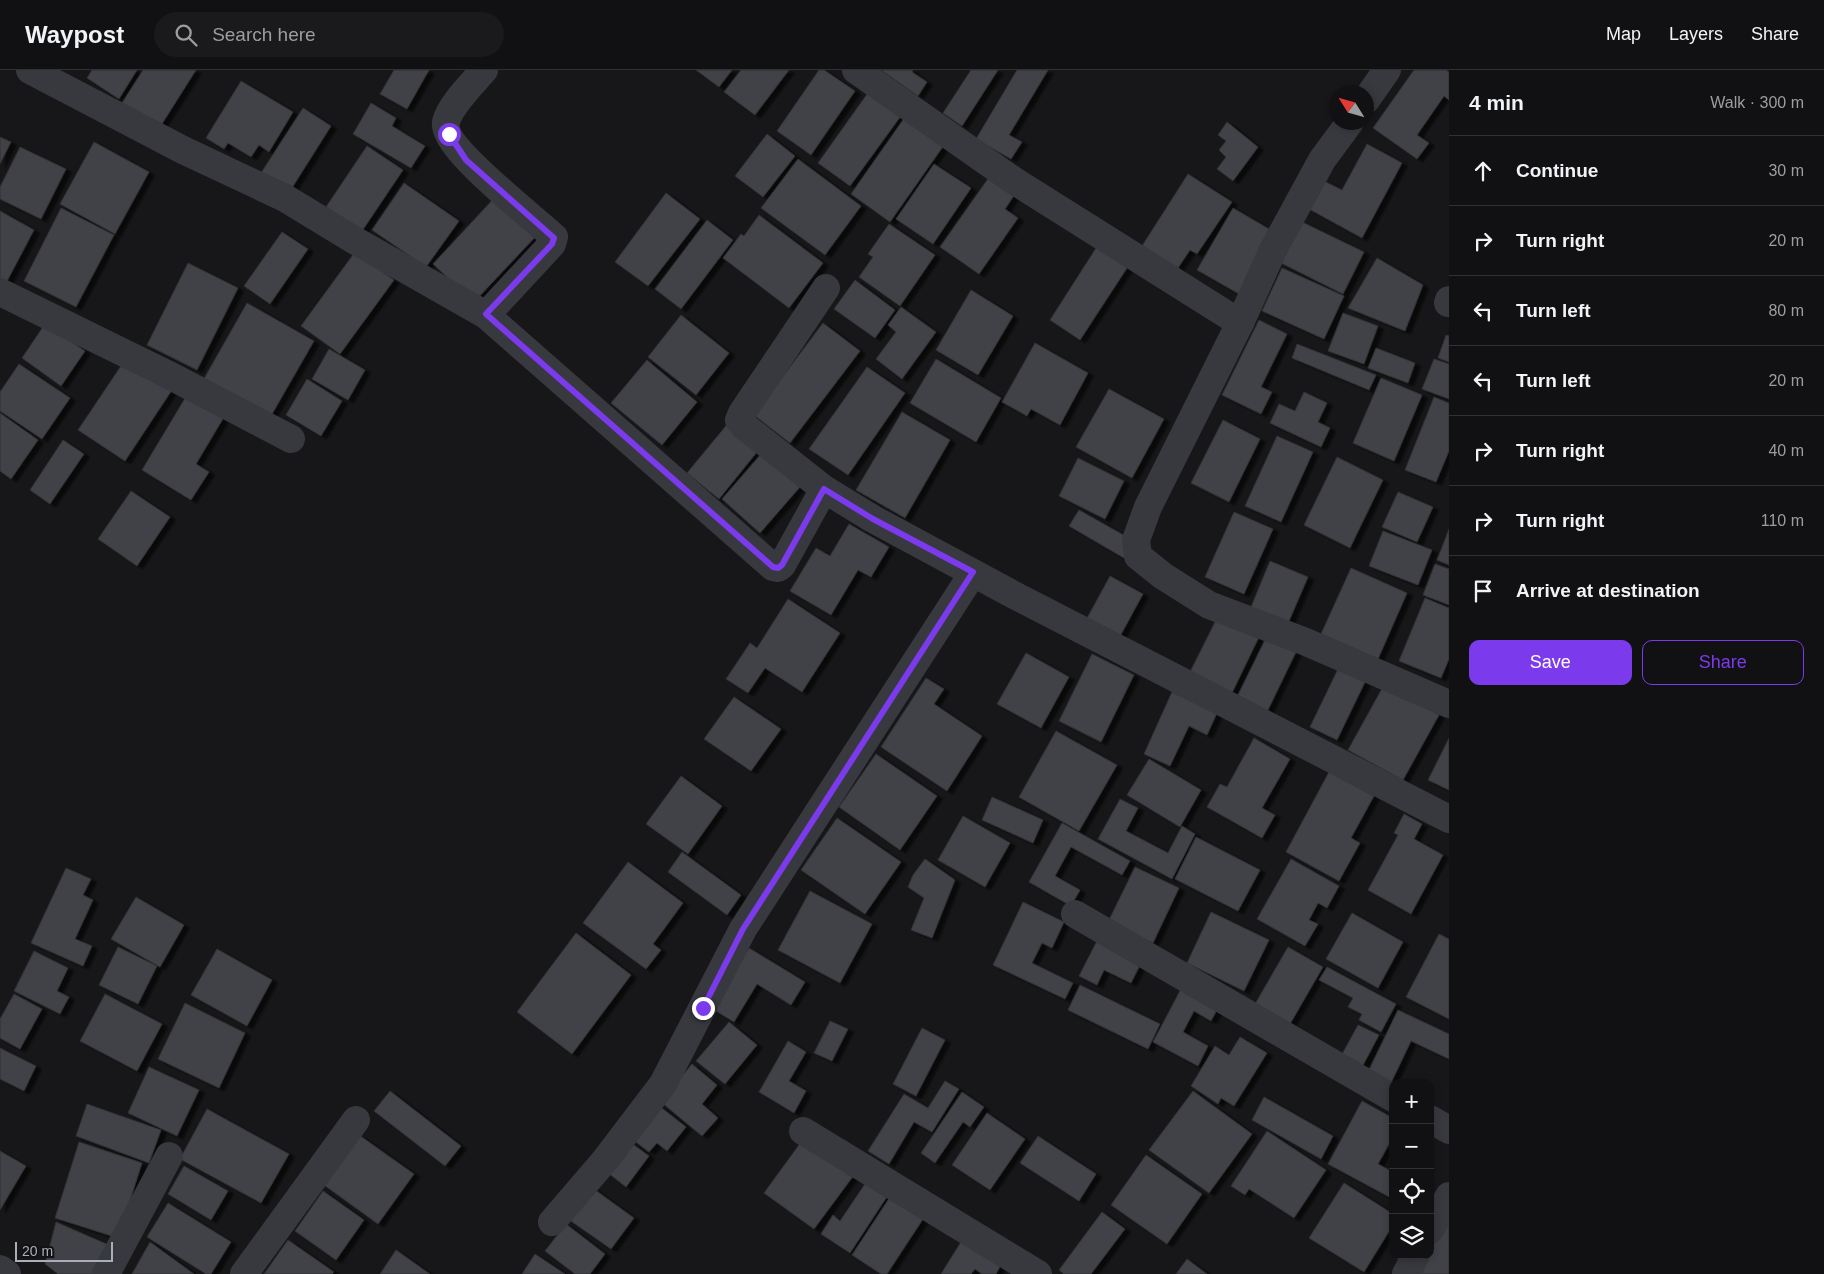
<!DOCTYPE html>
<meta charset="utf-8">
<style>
body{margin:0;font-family:Helvetica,sans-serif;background:#1a1a1c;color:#f1f3f6}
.controls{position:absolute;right:15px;bottom:15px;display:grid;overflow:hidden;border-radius:10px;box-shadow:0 2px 8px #0003}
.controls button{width:45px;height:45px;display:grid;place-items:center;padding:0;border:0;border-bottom:1px solid #303133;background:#111113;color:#f1f3f6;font:25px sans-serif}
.compass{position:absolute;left:1329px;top:15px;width:45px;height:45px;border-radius:50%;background:#111113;box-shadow:0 2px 8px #0003;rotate:307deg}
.scale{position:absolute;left:15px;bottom:12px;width:98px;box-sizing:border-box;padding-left:5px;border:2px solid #a9aeb9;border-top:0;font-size:14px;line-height:18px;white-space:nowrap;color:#a9aeb9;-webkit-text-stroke:4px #121214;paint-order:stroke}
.stop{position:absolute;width:15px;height:15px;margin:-11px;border:4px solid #7c3aed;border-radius:50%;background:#fff}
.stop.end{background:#7c3aed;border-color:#fff;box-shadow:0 1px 5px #0008}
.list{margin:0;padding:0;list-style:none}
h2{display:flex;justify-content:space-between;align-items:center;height:65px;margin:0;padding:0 20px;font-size:21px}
h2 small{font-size:16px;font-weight:400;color:#9c9da0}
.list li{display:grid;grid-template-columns:32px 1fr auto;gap:15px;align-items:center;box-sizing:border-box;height:70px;padding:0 20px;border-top:1px solid #303133}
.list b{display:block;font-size:19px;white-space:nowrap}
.list em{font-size:16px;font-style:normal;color:#9c9da0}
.actions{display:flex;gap:10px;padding:15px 20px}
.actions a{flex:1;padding:11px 0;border:1px solid #7c3aed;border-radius:10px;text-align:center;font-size:18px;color:#7c3aed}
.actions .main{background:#7c3aed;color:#fff}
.icon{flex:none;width:28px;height:28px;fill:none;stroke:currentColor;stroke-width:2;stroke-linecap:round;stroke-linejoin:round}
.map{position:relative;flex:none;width:1449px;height:1204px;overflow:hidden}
header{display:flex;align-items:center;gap:30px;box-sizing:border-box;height:70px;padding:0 25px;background:#111113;border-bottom:1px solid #303133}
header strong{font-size:24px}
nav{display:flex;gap:28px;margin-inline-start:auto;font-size:18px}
.search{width:350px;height:45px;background:#1a1a1c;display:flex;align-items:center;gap:12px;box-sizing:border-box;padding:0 18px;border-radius:28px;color:#9c9da0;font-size:19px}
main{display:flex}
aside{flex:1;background:#111113}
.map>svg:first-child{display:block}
</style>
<header>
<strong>Waypost</strong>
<div class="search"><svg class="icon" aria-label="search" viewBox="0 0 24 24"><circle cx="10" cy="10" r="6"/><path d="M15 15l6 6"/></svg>Search here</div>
<nav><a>Map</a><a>Layers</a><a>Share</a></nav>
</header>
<main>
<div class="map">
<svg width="1449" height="1204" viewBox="0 0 1449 1204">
<defs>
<filter id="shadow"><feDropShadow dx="5.5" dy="3" stdDeviation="1" flood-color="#0009"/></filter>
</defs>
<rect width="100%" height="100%" fill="#171719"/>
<g fill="#414246" stroke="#313135" filter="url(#shadow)">
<path d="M92 0H137L119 29 87 8Z"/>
<path d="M143 0H196L160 57 122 33Z"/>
<path d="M394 0H429L407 39 380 24Z"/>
<path d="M696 0H732L719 17Z"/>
<path d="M741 0H789L755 45 724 22Z"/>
<path d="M819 0H824L855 21 811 85 777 61Z"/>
<path d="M881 0H913L912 2 927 12 918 26Z"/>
<path d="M971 0H998L962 56 943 43Z"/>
<path d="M1017 0H1048L1009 65 1022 72 1011 89 976 69Z"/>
<path d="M1414 0H1446L1449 2V30L1444 26 1417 65 1429 73 1417 89 1373 58Z"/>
<path d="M241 11 293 42 269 82 259 75 251 87 228 73 224 79 206 68Z"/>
<path d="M870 20 903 43 850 116 818 93Z"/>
<path d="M371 33 396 48 392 56 425 76 411 98 353 64Z"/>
<path d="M303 38 331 56 290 121 261 103Z"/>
<path d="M910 40 949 68 890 152 851 124Z"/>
<path d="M1227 52 1258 77 1233 111 1217 99 1226 87 1219 80 1226 71 1218 65Z"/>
<path d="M767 64 795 86 763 127 735 106Z"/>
<path d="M0 67 11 72 0 94Z"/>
<path d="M94 72 149 102 115 164 60 134Z"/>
<path d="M1367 74 1402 93 1362 168 1309 139 1324 111 1342 120Z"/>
<path d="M367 76 403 100 362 161 326 137Z"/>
<path d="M20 77 66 99 41 149 0 129V117Z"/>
<path d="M798 89 861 136 825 185 761 138Z"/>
<path d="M934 94 971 118 933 174 896 149Z"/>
<path d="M992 103 1017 121 1005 139 1018 148 979 204 940 177Z"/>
<path d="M1188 104 1232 132 1197 184 1190 180 1178 198 1142 176Z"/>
<path d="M404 113 459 151 426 197 372 160Z"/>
<path d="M666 123 700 149 648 216 615 192Z"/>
<path d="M497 125 538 164 474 232 433 194Z"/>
<path d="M61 138 114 165 76 237 24 211Z"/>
<path d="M1233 138 1276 163 1241 225 1197 200Z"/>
<path d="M0 141 34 160 5 215 0 213Z"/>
<path d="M759 145 823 193 789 238 723 188 741 164 744 166Z"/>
<path d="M707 150 733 170 681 239 655 219Z"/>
<path d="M1302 152 1364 182 1343 224 1281 193Z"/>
<path d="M889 154 935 185 900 236 859 207 873 187 868 184Z"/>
<path d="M282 162 308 179 270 234 244 216Z"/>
<path d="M1098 175 1129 195 1080 270 1050 250Z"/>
<path d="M355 182 394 210 340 284 301 256Z"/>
<path d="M1377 188 1423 215 1405 261 1348 238Z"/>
<path d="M188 193 238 218 197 300 147 275Z"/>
<path d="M1282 198 1344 226 1324 269 1262 241Z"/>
<path d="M855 210 895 240 875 268 834 239Z"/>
<path d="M971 220 1013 246 978 305 936 280Z"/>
<path d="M247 233 314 271 268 351 201 314Z"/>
<path d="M901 237 936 262 902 309 876 289 896 262 888 255Z"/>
<path d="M1343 243 1378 256 1364 294 1328 281Z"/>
<path d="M681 245 729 283 696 325 648 287Z"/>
<path d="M1259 250 1287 264 1261 317 1272 322 1261 344 1222 325Z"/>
<path d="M823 253 860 281 790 373 754 345Z"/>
<path d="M45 254 85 281 61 316 22 288Z"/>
<path d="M1446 265 1449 266V292L1438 288Z"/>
<path d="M1035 273 1088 303 1060 355 1031 339 1027 346 1002 332Z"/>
<path d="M1297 274 1376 305 1369 320 1292 288Z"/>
<path d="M1376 278 1415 293 1408 313 1368 298Z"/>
<path d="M329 279 365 300 348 330 312 309Z"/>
<path d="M936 289 1001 328 976 372 910 333Z"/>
<path d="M1434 289 1449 294V329L1422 319Z"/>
<path d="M125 290 172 320 125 391 78 360Z"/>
<path d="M647 290 697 332 662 375 611 333Z"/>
<path d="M19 294 70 328 42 369 0 341V322Z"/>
<path d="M867 297 905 323 848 405 809 379Z"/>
<path d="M1381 308 1422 325 1394 391 1353 373Z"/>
<path d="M307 309 342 331 321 366 286 345Z"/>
<path d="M1109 319 1164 349 1132 408 1076 377Z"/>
<path d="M190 320 227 342 196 394 209 402 191 430 142 400Z"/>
<path d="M1304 322 1327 333 1318 352 1330 358 1321 377 1270 353 1279 334 1295 341Z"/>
<path d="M1434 327 1449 333V381L1436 412 1405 400Z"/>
<path d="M902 342 950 370 905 448 856 420Z"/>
<path d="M0 343 38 370 11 409 0 401Z"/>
<path d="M1223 350 1260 369 1229 432 1191 413Z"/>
<path d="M730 351 761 377 719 429 687 403Z"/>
<path d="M1277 366 1313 382 1281 452 1245 436Z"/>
<path d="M63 370 84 384 50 434 30 420Z"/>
<path d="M762 383 800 417 760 463 722 429Z"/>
<path d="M1337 387 1383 410 1350 478 1304 455Z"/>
<path d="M1078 388 1124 411 1105 449 1059 426Z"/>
<path d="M131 421 170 447 137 496 98 469Z"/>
<path d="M1398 422 1433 437 1417 472 1382 457Z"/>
<path d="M1079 440 1134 471 1124 488 1069 456Z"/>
<path d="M1234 442 1273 459 1244 524 1205 507Z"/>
<path d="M849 454 889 477 871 507 858 500 831 545 790 521 816 478 830 486Z"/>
<path d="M1449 459V495L1437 490Z"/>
<path d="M1383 461 1432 480 1418 515 1369 496Z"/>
<path d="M1270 491 1308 507 1286 558 1249 542Z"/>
<path d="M1435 494 1449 499V535L1423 525Z"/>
<path d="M1351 498 1407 523 1378 589 1321 564Z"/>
<path d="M1110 506 1143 524 1118 570 1085 552Z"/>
<path d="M1425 528 1449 538V589L1441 608 1399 591Z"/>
<path d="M788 529 840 563 802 622 765 598 748 623 726 609 750 573 757 578Z"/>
<path d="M1218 546 1259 567 1230 627 1188 606Z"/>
<path d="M1266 568 1296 582 1267 642 1237 627Z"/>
<path d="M1026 583 1069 607 1041 658 997 634Z"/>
<path d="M1092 584 1134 605 1101 672 1059 651Z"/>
<path d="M1338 599 1365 612 1337 670 1310 657Z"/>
<path d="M926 608 944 619 934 634 982 666 947 721 881 677Z"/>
<path d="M1384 615 1439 645 1403 710 1348 680Z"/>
<path d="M1172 622 1217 643 1207 665 1189 656 1170 696 1144 684Z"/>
<path d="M734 627 781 659 751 701 704 669Z"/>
<path d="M1056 661 1117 695 1079 761 1019 727Z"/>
<path d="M1254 668 1290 689 1262 738 1275 745 1262 768 1207 737 1220 714 1227 717Z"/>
<path d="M1449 668V720L1428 710Z"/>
<path d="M876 684 937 726 900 780 839 737Z"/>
<path d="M1149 689 1201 720 1180 757 1127 725Z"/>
<path d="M1329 702 1374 726 1351 768 1360 773 1339 811 1286 782Z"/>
<path d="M681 706 722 736 688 784 646 754Z"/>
<path d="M992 727 1043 750 1033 773 982 750Z"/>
<path d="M1120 729 1138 738 1126 761 1168 783 1182 756 1195 764 1172 809 1098 769Z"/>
<path d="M1404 744 1422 754 1414 769 1443 785 1411 844 1368 820 1398 765 1394 763Z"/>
<path d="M963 746 1010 773 985 817 938 790Z"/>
<path d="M837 748 901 792 865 844 801 800Z"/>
<path d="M1062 753 1130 791 1122 805 1071 777 1055 806 1080 820 1071 836 1029 812Z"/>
<path d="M1196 767 1260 800 1238 841 1175 809Z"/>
<path d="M682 782 741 825 727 845 668 802Z"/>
<path d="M925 789 955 810 932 868 911 860 924 828 908 817 913 805Z"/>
<path d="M1291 789 1339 816 1327 838 1318 833 1309 850 1318 854 1305 876 1257 849Z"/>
<path d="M628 792 683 833 653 874 661 880 646 899 583 853Z"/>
<path d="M1135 797 1179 818 1153 873 1108 852Z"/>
<path d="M66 798 91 809 83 825 93 830 75 869 92 876 83 896 31 873Z"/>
<path d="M810 821 872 854 840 913 778 880Z"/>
<path d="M136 827 184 855 160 897 111 869Z"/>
<path d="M1023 832 1064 852 1052 878 1042 873 1032 893 1073 913 1065 929 993 895Z"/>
<path d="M1211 842 1269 870 1244 921 1187 893Z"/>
<path d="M1352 843 1403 872 1378 918 1326 889Z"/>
<path d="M576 863 631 905 572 984 517 942Z"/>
<path d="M1439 864 1449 869V949L1406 927Z"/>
<path d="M1098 869 1142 891 1131 913 1104 900 1097 915 1079 906Z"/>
<path d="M118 877 157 896 138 934 99 915Z"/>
<path d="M1288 877 1323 897 1290 954 1255 934Z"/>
<path d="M749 878 805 912 791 935 757 914 734 952 711 938Z"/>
<path d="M217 879 272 910 247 956 191 925Z"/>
<path d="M34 881 68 898 57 921 69 927 60 944 14 921Z"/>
<path d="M1327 897 1396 934 1381 962 1359 950 1362 944 1348 937 1353 928 1319 910Z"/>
<path d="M1080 915 1160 954 1148 979 1068 940Z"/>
<path d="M1182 917 1219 936 1211 951 1194 941 1183 962 1208 976 1198 996 1153 972Z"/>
<path d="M14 924 42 939 20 979 0 968V949Z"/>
<path d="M105 924 162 954 137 1001 80 971Z"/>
<path d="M185 933 245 963 219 1018 158 989Z"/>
<path d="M1398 940 1449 964V989L1411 971 1390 1015 1367 1004Z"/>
<path d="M830 951 848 959 832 991 814 983Z"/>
<path d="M729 952 757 975 725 1014 696 991Z"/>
<path d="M1358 955 1379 965 1361 999 1340 988Z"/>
<path d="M922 958 945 970 916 1026 893 1014Z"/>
<path d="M1240 967 1267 983 1234 1036 1221 1028 1218 1034 1191 1016 1215 976 1229 985Z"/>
<path d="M788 971 806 982 789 1011 806 1021 794 1043 759 1022Z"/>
<path d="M0 978 36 996 24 1021 0 1009Z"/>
<path d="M692 994 717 1015 702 1034 718 1048 702 1066 661 1032Z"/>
<path d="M149 997 199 1020 177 1066 128 1043Z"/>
<path d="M945 1011 959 1019 932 1062 914 1052 889 1094 868 1081 904 1024 928 1038Z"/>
<path d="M390 1021 461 1076 445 1096 374 1041Z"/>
<path d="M1193 1021 1252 1064 1209 1123 1149 1080Z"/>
<path d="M962 1022 984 1037 970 1057 963 1052 935 1093 921 1083Z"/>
<path d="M1264 1027 1333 1066 1321 1089 1252 1050Z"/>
<path d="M1362 1031 1393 1048V1067L1378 1094 1393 1102V1129L1328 1094Z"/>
<path d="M87 1034 161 1060 149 1093 76 1066Z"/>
<path d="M658 1035 686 1057 667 1081 657 1073 649 1082 632 1069Z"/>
<path d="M207 1039 289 1084 261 1133 180 1089Z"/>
<path d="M987 1043 1025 1069 990 1120 952 1095Z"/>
<path d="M1267 1061 1326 1100 1294 1148 1249 1119 1245 1125 1231 1116Z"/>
<path d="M359 1065 414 1104 378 1154 324 1115Z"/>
<path d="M1038 1066 1096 1104 1079 1131 1020 1093Z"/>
<path d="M804 1068 854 1105 814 1159 764 1123Z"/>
<path d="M627 1070 649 1086 626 1117 603 1099Z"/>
<path d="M79 1072 142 1093 118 1168 55 1148Z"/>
<path d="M0 1081 26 1096 0 1140Z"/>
<path d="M1146 1085 1202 1124 1167 1174 1111 1135Z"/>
<path d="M184 1096 228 1121 211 1150 168 1124Z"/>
<path d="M869 1108 890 1122 850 1183 821 1164 833 1145 840 1151Z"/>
<path d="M1344 1113 1393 1144V1155L1364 1202 1309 1168Z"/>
<path d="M591 1117 634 1148 611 1179 568 1149Z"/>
<path d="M323 1121 364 1150 336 1190 295 1161Z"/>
<path d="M894 1121 927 1143 887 1204H881L852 1185Z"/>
<path d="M168 1133 231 1172 211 1204H206L147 1167Z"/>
<path d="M1102 1142 1125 1159 1091 1204H1064L1059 1200Z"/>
<path d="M1449 1147V1204H1417L1427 1185H1430V1180Z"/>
<path d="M56 1152 111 1176 100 1204H58L45 1194Z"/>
<path d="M566 1154 605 1184 590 1204H575L545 1181Z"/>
<path d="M964 1167 1003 1191 996 1204H982L975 1199 971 1204H941Z"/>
<path d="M288 1170 334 1202 332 1204H264Z"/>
<path d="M150 1172 194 1204H132Z"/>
<path d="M396 1180 430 1204H380Z"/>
<path d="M535 1184 565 1204H522Z"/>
<path d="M1187 1189 1207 1204H1176Z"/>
</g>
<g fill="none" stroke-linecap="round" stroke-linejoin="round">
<g stroke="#38393e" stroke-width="28">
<path d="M30 0 183 80 285 128 354 170 486 245 773 497 778 498 782 495 824 419"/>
<path d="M484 0C473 13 450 35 446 52 441 77 534 148 554 167L552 174 486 245"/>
<path d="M856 0 1013 110 1240 253"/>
<path d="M1366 30 1387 0"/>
<path d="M1350 52 1322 90 1273 180 1240 253 1148 437 1136 470 1138 486 1163 506 1209 535 1306 572 1449 634"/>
<path d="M826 218 742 343 739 350 744 356 824 419 873 449 1012 524 1449 749"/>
<path d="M0 222 167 304 291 369"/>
<path d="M1448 233 1449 230"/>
<path d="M1075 844 1393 1028"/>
<path d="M1430 1049 1449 1060"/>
<path d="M803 1061 1038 1204"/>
<path d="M552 1152 606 1089 663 1014 743 859 973 503"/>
<path d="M0 1199 7 1204"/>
<path d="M106 1204 169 1086"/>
<path d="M244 1204 356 1050"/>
</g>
<g stroke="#38393e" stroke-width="28">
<path d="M1430 1160 1449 1126"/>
<path d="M1406 1204 1416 1185"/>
</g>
</g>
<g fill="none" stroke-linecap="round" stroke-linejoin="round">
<path stroke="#7c3aed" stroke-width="6" d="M449 64 466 90 554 168 552 174 486 244 773 497 778 498 782 495 824 419 873 449 973 502 743 859 703 938"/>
</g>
</svg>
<div class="controls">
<button>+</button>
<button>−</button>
<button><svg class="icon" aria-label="locate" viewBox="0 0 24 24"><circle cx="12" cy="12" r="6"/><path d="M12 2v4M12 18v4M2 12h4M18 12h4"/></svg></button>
<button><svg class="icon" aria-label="layers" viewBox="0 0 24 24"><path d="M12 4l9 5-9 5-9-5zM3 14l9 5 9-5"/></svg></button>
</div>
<svg class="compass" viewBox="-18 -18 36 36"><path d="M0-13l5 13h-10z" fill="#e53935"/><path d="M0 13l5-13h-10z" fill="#9c9da0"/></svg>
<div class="scale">20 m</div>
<div class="stop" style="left:449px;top:64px"></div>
<div class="stop end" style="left:703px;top:938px"></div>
</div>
<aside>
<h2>4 min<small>Walk · 300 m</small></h2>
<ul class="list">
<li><svg class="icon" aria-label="ahead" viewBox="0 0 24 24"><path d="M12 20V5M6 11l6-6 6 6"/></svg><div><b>Continue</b></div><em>30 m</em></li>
<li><svg class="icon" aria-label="right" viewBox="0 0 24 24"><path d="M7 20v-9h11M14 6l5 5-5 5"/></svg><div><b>Turn right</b></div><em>20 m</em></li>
<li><svg class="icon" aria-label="left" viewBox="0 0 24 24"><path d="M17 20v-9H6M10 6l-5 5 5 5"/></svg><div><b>Turn left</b></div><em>80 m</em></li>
<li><svg class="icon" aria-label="left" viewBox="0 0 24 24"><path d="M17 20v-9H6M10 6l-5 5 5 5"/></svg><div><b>Turn left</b></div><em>20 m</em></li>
<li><svg class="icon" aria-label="right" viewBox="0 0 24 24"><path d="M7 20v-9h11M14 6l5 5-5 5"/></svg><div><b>Turn right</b></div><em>40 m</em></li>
<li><svg class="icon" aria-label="right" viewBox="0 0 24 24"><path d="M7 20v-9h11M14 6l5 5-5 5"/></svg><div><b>Turn right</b></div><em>110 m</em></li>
<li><svg class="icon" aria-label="arrive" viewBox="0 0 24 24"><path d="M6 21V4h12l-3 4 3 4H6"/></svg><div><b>Arrive at destination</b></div></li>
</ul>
<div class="actions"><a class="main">Save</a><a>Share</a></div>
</aside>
</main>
